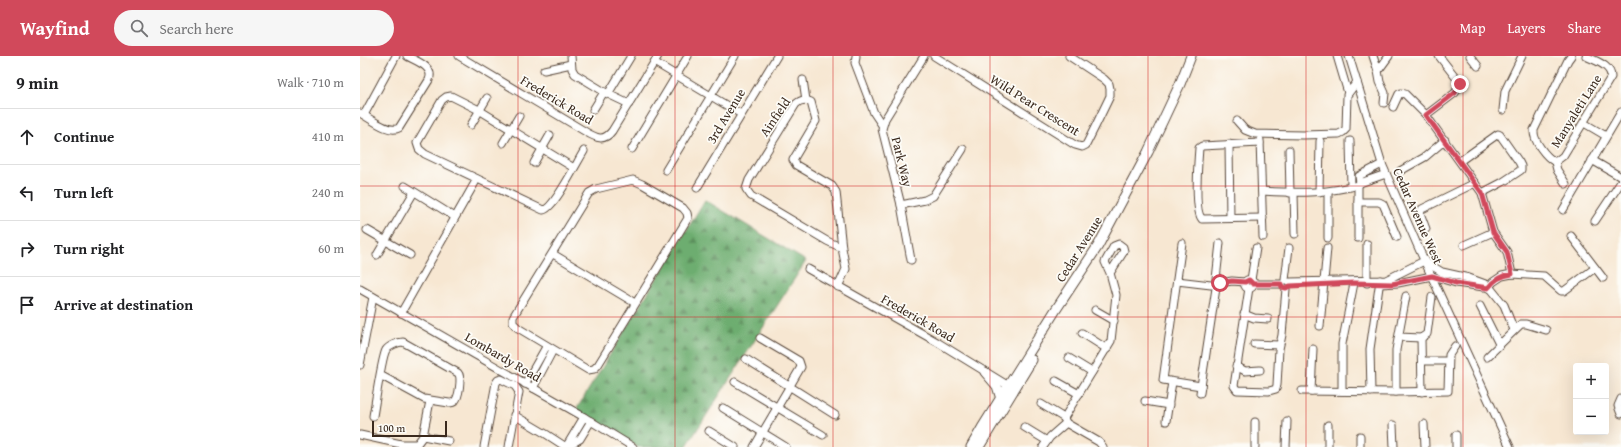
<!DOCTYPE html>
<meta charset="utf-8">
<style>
body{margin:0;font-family:"Gentium Book Plus",serif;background:#f6f6f6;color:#202124}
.controls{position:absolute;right:12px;bottom:12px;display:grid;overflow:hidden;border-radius:4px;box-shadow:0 4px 16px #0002}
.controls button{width:36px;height:36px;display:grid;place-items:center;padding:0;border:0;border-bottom:1px solid #e0e0e0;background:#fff;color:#202124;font:20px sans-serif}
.scale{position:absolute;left:12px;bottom:10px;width:75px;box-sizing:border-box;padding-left:4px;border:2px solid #3b2a1e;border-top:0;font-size:11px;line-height:14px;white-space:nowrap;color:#3b2a1e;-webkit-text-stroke:3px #fdfcf7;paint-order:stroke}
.stop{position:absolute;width:12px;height:12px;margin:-9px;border:3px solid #d1495b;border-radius:50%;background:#fff}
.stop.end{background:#d1495b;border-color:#fff;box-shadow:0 1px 4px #0008}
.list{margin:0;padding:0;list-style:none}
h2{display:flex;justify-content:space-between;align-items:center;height:52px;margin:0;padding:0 16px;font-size:17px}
h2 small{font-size:13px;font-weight:400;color:#757577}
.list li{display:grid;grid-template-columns:26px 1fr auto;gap:12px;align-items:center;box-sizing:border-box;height:56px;padding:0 16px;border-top:1px solid #e0e0e0}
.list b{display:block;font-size:15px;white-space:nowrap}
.list em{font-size:13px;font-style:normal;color:#757577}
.icon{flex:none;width:22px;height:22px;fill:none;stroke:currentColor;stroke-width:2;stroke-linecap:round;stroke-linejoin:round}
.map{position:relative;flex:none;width:1261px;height:391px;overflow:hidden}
header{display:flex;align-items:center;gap:24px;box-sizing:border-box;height:56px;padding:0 20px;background:#d1495b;color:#fff}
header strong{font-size:19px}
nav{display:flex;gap:22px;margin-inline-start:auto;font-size:14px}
.search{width:280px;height:36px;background:#f6f6f6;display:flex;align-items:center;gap:10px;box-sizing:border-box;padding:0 14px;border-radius:22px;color:#757577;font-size:15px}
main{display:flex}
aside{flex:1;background:#fff}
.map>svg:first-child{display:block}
</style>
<header>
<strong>Wayfind</strong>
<div class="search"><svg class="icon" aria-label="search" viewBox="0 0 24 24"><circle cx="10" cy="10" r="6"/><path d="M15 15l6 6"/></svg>Search here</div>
<nav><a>Map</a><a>Layers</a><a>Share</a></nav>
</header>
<main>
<aside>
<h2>9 min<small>Walk · 710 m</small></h2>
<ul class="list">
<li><svg class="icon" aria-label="ahead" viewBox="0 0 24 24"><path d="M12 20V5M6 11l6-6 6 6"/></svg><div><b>Continue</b></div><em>410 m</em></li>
<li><svg class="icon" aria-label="left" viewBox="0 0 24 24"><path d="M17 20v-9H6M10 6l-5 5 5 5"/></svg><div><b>Turn left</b></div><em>240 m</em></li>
<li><svg class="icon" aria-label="right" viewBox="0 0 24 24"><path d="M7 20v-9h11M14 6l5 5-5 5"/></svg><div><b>Turn right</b></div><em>60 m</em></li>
<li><svg class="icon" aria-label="arrive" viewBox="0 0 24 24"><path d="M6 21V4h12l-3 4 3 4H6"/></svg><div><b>Arrive at destination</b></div></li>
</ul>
</aside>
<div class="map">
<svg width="1261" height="391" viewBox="0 0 1261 391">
<defs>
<pattern id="forest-firs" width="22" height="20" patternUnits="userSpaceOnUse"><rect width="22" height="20" fill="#6dad70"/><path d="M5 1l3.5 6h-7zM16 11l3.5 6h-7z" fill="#5b8d5b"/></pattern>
</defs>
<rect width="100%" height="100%" fill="#fdfcf7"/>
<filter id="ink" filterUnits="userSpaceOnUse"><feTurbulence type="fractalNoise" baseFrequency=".025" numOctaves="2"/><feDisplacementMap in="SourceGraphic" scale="8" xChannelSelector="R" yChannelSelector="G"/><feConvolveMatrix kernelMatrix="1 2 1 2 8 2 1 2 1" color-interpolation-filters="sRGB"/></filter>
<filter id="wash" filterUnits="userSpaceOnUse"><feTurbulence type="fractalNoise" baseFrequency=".012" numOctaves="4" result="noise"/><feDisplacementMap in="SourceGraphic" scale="16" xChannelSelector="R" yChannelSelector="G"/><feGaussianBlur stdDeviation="0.9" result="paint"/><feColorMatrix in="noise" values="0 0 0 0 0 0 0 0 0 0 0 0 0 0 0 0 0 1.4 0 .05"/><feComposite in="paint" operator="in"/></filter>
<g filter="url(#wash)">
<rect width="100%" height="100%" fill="#f7e7d2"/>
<path fill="url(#forest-firs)" stroke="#546c47" d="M345 144 446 205 326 391H278L216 354Z"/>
</g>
<g filter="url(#ink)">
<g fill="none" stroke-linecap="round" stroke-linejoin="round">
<g stroke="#574639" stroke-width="9">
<g id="minor">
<path d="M99 0 226 76C236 82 244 86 252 75L298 0"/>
<path d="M211 0 212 13 215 18 248 38 271 0"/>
<path d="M496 0 495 7 514 57 522 69"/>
<path d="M574 0 715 89 722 91 726 89 736 69 750 40V33L749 28 744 23 709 0"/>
<path d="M977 0 988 37"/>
<path d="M989 0 1022 108 1059 193 1150 391"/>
<path d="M1013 0 1018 15 1029 0"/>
<path d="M1110 0 1118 10"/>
<path d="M1211 0 1208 4 1174 74C1173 85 1186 101 1195 106L1203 100 1251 21C1251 9 1235 5 1226 0"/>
<path d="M294 6 381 58"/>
<path d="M184 14 211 8"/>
<path d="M1018 15 1020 26 1025 37 1024 47"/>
<path d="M443 24 446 44"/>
<path d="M248 38 269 48"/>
<path d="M1033 51 1039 38 1041 37 1045 38 1066 59 1122 137 1133 176 1147 196 1152 218"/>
<path d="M233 54 244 36"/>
<path d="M1143 54 1145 35 1162 0"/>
<path d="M0 57C10 62 29 78 39 72L69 24C75 11 56 5 47 0"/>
<path d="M4 59 36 0"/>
<path d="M1066 59 1095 37 1099 31 1097 23 1079 0"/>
<path d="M877 65 885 74 895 78 943 79 979 78 983 76 986 73 987 39 997 26"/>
<path d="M1224 67 1246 80"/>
<path d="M111 69 127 42"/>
<path d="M900 84 903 181"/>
<path d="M990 85 991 131"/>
<path d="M143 87 159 60"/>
<path d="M900 87 842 90 839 92C838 105 834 156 842 163L903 162"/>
<path d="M869 88 870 162"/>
<path d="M272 93 328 0"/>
<path d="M929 94 930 137"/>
<path d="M1232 104 1261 121"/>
<path d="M1100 105 1138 78 1140 79 1159 106 1161 110V114L1143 126 1122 137"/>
<path d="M1195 106 1197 114 1206 128"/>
<path d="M174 107 190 79"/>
<path d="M214 112 119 54 91 40 86 41 82 44 57 87 59 93 65 98 183 154C194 153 217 106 224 95"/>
<path d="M306 114 375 0"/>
<path d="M1040 115 1065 101 1085 84"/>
<path d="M273 124 282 128 323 152 327 157 328 162 238 309 234 313 228 314 158 272 153 267V261L229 137 236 133Z"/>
<path d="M1000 127 999 120 1022 108"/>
<path d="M998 129V182"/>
<path d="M45 130 95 161"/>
<path d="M337 132 417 0"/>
<path d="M902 135C934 137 966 138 998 129L1000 127 1026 118"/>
<path d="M959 136 960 85"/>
<path d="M934 137 935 178"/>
<path d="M998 146H1019L1023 148 1037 181"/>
<path d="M541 149 565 144 573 140 603 93"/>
<path d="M1203 154 1261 56"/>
<path d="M1235 165 1261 126"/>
<path d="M1066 173 1060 157 1062 153 1115 127"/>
<path d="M7 174 50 199"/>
<path d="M1211 180 1243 222"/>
<path d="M968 182V136"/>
<path d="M822 187 803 324 841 330"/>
<path d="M1007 188V227"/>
<path d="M1104 189 1133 176"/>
<path d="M193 198 275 247"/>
<path d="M17 199 54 136"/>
<path d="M551 204 541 149 522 73 525 63 564 0"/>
<path d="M448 213 577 286 652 332"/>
<path d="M856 223 860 187"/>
<circle cx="889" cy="228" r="4.5"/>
<path d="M891 224 896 192"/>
<path d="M925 224 929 192"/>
<path d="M817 225 851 229"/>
<path d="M930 226 1026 224 1064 205 1082 216 1109 222 1128 229 1144 249 1154 274"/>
<path d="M860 227 872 225 885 226"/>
<path d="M893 228H921"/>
<path d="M1020 228 1038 227 1072 220 1096 227 1124 231"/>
<path d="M478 231 486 213 482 192 476 136 472 130 436 109 433 104 456 65 451 46C445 43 440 44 436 48L389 124 386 133 391 140 467 185 482 192"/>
<path d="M889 232 874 330 877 334 909 335 916 333 917 329 919 293 922 279 926 233"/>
<path d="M1128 232 1133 226 1142 220 1152 218 1184 220 1201 235H1204L1235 212"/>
<path d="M0 233 224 361 273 391"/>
<path d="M1120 250 1139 288"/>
<path d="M735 254 754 265"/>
<path d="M41 257 117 123"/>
<path d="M884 258 894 262 908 263"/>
<path d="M960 270 967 192"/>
<path d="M722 277 747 293"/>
<path d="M1039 281 1061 282 1067 278 1072 241"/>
<path d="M1061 282 1062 336"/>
<path d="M894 288 919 289"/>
<path d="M1127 301 1161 268H1166L1186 274"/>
<path d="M709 302 732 316"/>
<path d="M386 303 475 359"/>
<path d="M1063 305H1088"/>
<path d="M0 309 13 241"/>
<path d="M876 310 885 315 900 314"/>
<path d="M696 325 719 338"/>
<path d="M375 326 463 379"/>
<path d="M165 328 186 291"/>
<path d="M173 332 193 294"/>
<path d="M942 335 1036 336V294L1046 240"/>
<path d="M951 335 953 293"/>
<path d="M982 335V288L994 227"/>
<path d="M1011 336 1010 293 1020 224"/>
<path d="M1036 336 1088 335 1089 299 1095 290"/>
<path d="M840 337 856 232"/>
<path d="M1261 343 1258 350 1261 358"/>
<path d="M785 345 809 349"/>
<path d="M681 348 704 362"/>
<path d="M363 352 426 391"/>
<path d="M154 359 186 378 206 391"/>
<path d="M13 360C15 349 22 300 26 294 29 290 38 286 43 286L98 317C102 321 99 341 95 345 93 347 92 347 89 347L64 343 20 319"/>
<path d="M806 365 812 326"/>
<path d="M895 366V391"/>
<path d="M706 367 704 362 751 285 756 239 750 217 745 206 754 190 759 188 763 191 764 195 750 217"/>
<path d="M706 367 739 386 743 391"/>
<path d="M1064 368 1065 391"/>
<path d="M1033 369 1034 391"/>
<path d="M664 371 687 385"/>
<path d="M349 375 375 391"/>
<path d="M0 379 41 388H57L63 380 70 345"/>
<path d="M1096 379V391"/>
<path d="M63 380 89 385"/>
<path d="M124 391 136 327 138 324 141 323 155 330 159 336 149 391"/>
<path d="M206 391 220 383 231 365"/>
<path d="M206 391 224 361"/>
<path d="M394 391 441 311 439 305 400 282"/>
<path d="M683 391 690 381 706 367"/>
<path d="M926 391 927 365"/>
<path d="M968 391V369"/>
<path d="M1000 391V380"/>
</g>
</g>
<g stroke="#574639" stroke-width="11">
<g id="major">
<path d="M625 316 637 330 641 343"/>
<path d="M611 391 622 372 695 255 738 190 788 96 820 28 831 0"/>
<path d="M619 391 672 304"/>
</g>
</g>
<use href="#minor" stroke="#fff" stroke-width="7"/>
<use href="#major" stroke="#fff" stroke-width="9"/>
</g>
</g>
<g fill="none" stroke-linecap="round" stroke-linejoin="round" filter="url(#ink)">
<path stroke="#d1495b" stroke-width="5" d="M860 227 872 225 885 226 889 224 893 228H921L922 231 926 232 930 230 994 227 1032 228 1072 220 1096 227 1128 232C1134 224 1143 219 1152 218L1147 196 1133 176 1122 137 1066 59 1095 37 1100 28"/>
</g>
<path fill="none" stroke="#d62828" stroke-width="1" stroke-opacity="0.55" d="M158 0V391M315 0V391M473 0V391M630 0V391M788 0V391M946 0V391M1103 0V391M0 130H1261M0 261H1261"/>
<g text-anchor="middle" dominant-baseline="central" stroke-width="3.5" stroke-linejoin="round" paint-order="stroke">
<g font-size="13" fill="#3b2a1e" stroke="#fdfcf7">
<text transform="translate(197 44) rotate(31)">Frederick Road</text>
<text transform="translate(675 49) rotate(32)">Wild Pear Crescent</text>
<text transform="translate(1216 55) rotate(-58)">Manyaleti Lane</text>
<text transform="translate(366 60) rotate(-59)">3rd Avenue</text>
<text transform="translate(415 61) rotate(-56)">Ainfield</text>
<text transform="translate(542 106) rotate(76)">Park Way</text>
<text transform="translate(1058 160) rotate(66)">Cedar Avenue West</text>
<text transform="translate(719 193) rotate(-58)">Cedar Avenue</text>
<text transform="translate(558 262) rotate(30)">Frederick Road</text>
<text transform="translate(143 301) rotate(30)">Lombardy Road</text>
</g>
</g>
</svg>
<div class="controls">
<button>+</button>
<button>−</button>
</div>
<div class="scale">100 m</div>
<div class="stop" style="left:860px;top:227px"></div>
<div class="stop end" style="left:1100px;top:28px"></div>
</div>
</main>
